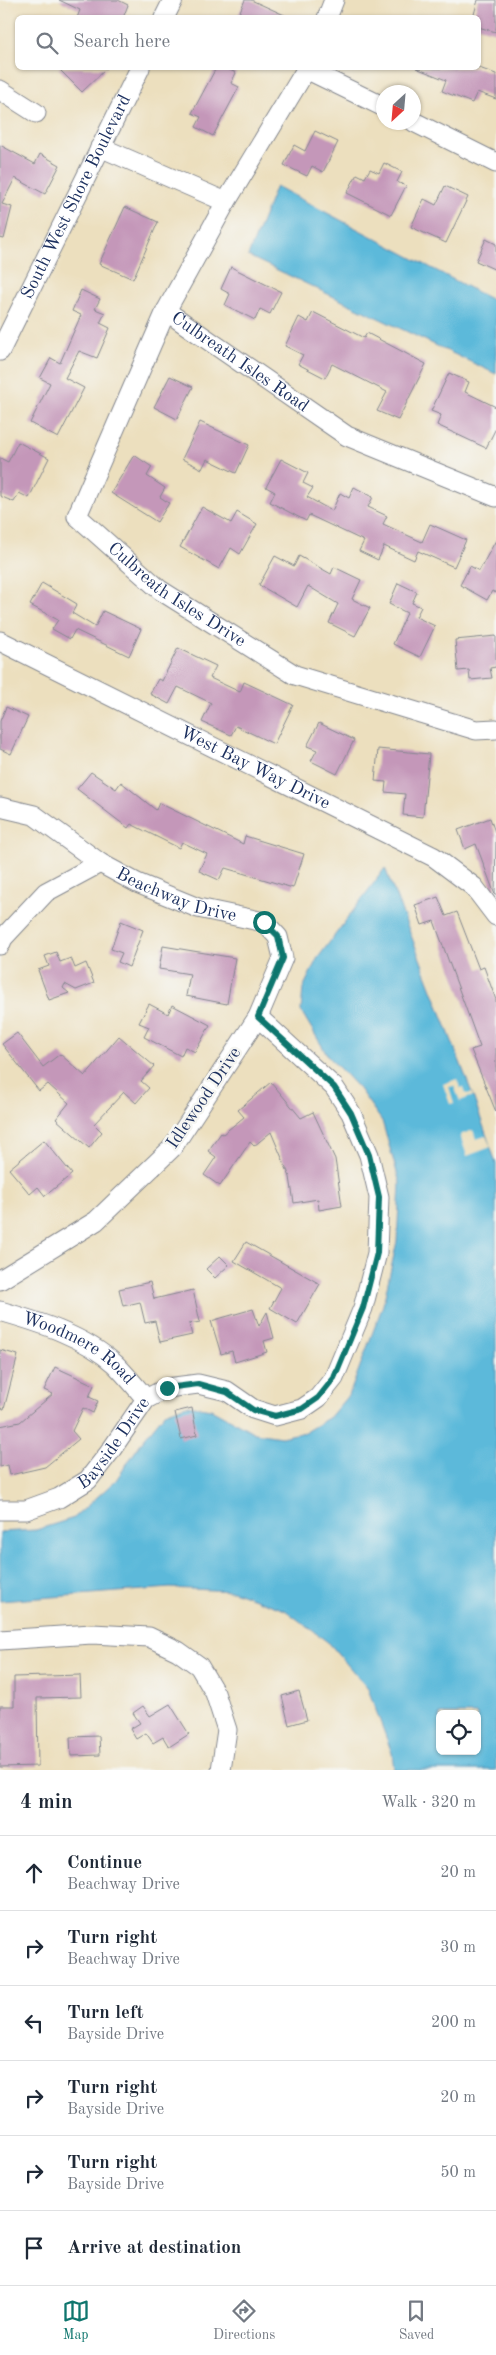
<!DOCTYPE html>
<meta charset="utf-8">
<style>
body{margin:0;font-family:"Old Standard TT",serif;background:#f6f6f7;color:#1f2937}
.controls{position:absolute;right:15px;bottom:15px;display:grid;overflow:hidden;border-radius:8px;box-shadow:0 1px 4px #0004}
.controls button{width:45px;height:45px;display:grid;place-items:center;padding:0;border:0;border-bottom:1px solid #e0e1e3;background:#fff;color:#1f2937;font:25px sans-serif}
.compass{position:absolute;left:376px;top:85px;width:45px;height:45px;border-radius:50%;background:#fff;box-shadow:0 1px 4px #0004;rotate:206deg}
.stop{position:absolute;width:15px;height:15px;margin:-11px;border:4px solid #0f766e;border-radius:50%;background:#fff}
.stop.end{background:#0f766e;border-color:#fff;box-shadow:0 1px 5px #0008}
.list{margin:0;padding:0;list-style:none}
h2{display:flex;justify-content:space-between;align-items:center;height:65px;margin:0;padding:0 20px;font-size:21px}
h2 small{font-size:16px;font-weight:400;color:#747a83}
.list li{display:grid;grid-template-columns:32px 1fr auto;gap:15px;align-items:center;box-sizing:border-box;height:75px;padding:0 20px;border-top:1px solid #e0e1e3}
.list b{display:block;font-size:19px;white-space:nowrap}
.list p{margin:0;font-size:16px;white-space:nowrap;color:#747a83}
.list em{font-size:16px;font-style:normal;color:#747a83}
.icon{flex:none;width:28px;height:28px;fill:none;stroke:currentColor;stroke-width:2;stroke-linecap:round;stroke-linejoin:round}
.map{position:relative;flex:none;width:496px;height:1770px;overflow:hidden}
.search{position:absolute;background:#fff;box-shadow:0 1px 4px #0004;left:15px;right:15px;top:15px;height:55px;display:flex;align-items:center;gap:12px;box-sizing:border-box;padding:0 18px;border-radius:8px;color:#747a83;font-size:19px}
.sheet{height:515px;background:#fff}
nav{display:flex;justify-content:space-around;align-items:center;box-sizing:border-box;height:70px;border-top:1px solid #e0e1e3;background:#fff;font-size:14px;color:#747a83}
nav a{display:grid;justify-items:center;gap:2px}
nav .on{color:#0f766e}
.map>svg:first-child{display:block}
</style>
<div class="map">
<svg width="496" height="1770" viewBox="0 0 496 1770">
<rect width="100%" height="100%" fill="#f6f6f2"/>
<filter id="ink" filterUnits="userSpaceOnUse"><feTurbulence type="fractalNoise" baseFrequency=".02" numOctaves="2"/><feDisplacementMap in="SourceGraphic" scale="10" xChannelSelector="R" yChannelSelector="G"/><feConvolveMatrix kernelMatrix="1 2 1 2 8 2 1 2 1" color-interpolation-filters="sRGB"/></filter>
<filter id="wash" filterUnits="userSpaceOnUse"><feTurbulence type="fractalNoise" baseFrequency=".0096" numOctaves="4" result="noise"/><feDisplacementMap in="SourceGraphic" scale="20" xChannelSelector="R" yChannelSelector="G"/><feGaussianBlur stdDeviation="1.12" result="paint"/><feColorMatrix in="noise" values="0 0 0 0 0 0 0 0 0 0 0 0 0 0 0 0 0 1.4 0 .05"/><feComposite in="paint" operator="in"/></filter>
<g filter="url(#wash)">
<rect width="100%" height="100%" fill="#ecdfbe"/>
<g fill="#5cb9da" stroke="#3c749c" fill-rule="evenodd">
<path d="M276 186 496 302V374L248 256Z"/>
<path d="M385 868 472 1093 496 1163V1770H394L392 1753 368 1689 329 1643 285 1610 233 1591 170 1588 0 1601V1532L36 1530 74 1518 116 1480 143 1440 165 1413 187 1405 211 1409 255 1433 281 1437 305 1432 330 1417 350 1393 383 1305 397 1241 400 1183 382 1121 359 1089 328 1056 301 1011 303 988 317 959ZM440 1714H477V1751H440Z"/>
</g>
<g fill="#ecdfbe">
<path d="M457 1079 460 1088 464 1087 466 1094 472 1093 473 1096 460 1101 454 1086 449 1087 454 1103 450 1104 443 1084Z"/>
<path d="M473 1130 476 1139 486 1136 491 1147 467 1156 460 1135Z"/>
</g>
<g id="blocks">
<g fill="#c497b9">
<path d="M59 0H118L128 5 123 18H77L80 10Z"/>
<path d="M245 0H251L291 18H237Z"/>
<path d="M478 0H496V32L478 27V18H473Z"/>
<path d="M58 68H107L82 92Z"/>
<path d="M216 68H226L236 73 231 83 239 87 213 136 196 127 201 117 192 113Z"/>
<path d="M416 68H479L496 74V99L477 92 472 103 442 91 446 80Z"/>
<path d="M315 131 338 142 323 172 312 166 307 176 284 165 294 145 305 151Z"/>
<path d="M0 145 35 164 40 154 60 165 45 194 15 178 2 204 12 207 4 239 0 238Z"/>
<path d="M384 163 402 172 397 182 406 186 391 215 347 193 357 174 365 178 370 169 379 173Z"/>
<path d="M445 186 468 197 446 243 411 227 424 199 436 205Z"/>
<path d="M125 207 158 222 133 279 99 264Z"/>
<path d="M486 239 496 244V270L476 261Z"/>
<path d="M231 267 281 292 270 314 260 309 255 320 225 305 230 294 221 289Z"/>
<path d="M81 290 100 299 95 309 105 313 100 323 110 328 97 358 79 351 65 378 84 388 58 438 30 423 50 383 40 378 51 358 60 363 81 315 72 311Z"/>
<path d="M313 312 364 338 367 333 426 364 398 420 377 411 387 392 332 364 325 378 298 364 303 355 285 346 299 317 308 322Z"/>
<path d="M449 373 469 382 465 392 496 407V428L486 448 437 425 441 415 431 411Z"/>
<path d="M170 376 193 387 177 419 154 407Z"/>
<path d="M200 422 249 445 236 473 207 459 202 469 182 459Z"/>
<path d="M18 442 49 458 29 498 19 493 14 502 0 496V458L8 462Z"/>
<path d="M134 455 152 467 147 476 165 488 160 497 169 503 157 522 111 493Z"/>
<path d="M281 459 308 473 303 483 313 488 307 497 332 511 340 493 349 498 354 487 373 497 368 507 387 516 383 524 422 542 430 524 466 540 454 567 418 551 414 560 384 546 378 560 359 551 364 541 309 515 306 521 270 502 275 492 266 487Z"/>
<path d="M202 507 231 523 237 512 257 524 240 554 231 548 219 569 180 547Z"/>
<path d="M496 540V593L492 591 487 600 460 585 470 566 479 571Z"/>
<path d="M275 556 294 566 299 556 331 574 334 567 361 580 352 599 370 608 355 636 329 623 338 604 308 586 297 607 259 585Z"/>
<path d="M42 583 77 604 72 613 95 627 103 611 141 629 129 656 75 630 70 639 52 629 58 620 30 605Z"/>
<path d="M398 583 417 592 412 603 421 607 416 617 435 626 420 657 393 644 407 613 389 604Z"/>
<path d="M496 636V667L490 668 492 678 470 680 469 670 458 671 455 640Z"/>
<path d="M178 648 216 666 210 678 240 692 244 682 293 705 274 744 236 726 231 735 202 722 211 703 178 687 169 704 150 694 158 679 162 681Z"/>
<path d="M6 707 28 717 11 754 0 749V721Z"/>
<path d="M319 723 354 740 337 774 311 761 317 750 307 746Z"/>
<path d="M378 749 429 754 423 817 403 815 405 794 385 792 386 782 375 781Z"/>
<path d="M91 772 116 789 121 782 156 810 159 803 243 844 245 836 304 854 293 888 225 868 219 880 199 871 207 854 182 842 179 848 131 824 128 828 77 789Z"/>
<path d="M490 818 496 835 495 895 476 844 465 849 458 830Z"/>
<path d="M438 897 446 916 457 912 479 969 484 967 496 1000V1112L471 1050 480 1047 434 921 422 925 415 905Z"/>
<path d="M121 921 143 930 129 967 118 962 122 953 111 949Z"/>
<path d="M163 946 235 958 227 1004 186 996 190 974 159 969Z"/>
<path d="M56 952 60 962 71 958 75 968 86 963 94 983 76 990 65 984 63 988 69 993 49 1000 38 970 49 966 45 956Z"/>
<path d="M149 1004 168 1014 172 1005 210 1025 195 1052 185 1047 181 1056 144 1037 149 1027 139 1023Z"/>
<path d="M17 1033 43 1067 60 1054 85 1076 119 1036 154 1066 141 1081 149 1088 136 1103 124 1092 94 1124 102 1132 89 1148 56 1119 69 1103 48 1084 39 1091 2 1044Z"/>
<path d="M271 1082 301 1118 313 1112 335 1159 342 1206 319 1210 318 1199 294 1203 290 1177 271 1132 254 1146 250 1142 220 1186 204 1175 216 1157 208 1151 221 1133 223 1134 244 1117 238 1110Z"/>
<path d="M44 1140 72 1174 45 1196 38 1187 30 1194 9 1169Z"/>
<path d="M246 1242 320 1284 297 1324 270 1308 281 1288 234 1261Z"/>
<path d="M220 1256 229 1265 215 1278 206 1269Z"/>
<path d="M150 1282 154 1299 193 1290 200 1322 189 1324 192 1335 160 1342 155 1321 145 1323 140 1302 123 1306 119 1289Z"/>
<path d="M253 1309 259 1326 267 1312 274 1338 264 1341 267 1352 235 1362 232 1351 221 1354 211 1321Z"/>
<path d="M0 1350 18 1355 4 1409 0 1408Z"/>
<path d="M55 1367 94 1385 89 1397 98 1401 93 1413 83 1408 72 1431 79 1439 45 1467 10 1475 8 1465 0 1467V1426L20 1422 53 1394 44 1390Z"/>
<path d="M192 1408 197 1435 181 1439 175 1412Z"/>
<path d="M80 1675 81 1697 37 1698 38 1766 0 1767V1706H14V1677Z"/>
<path d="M299 1691 307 1720 289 1725 282 1696Z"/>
<path d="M170 1704 189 1734 169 1747 163 1737 153 1743 146 1733 136 1739 130 1729 140 1723 133 1713 143 1706 150 1716Z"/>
<path d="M99 1736 100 1755 71 1756 70 1737Z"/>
</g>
</g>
</g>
<g filter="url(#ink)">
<use href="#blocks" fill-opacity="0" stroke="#84878e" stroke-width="1"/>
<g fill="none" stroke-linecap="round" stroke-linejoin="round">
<g stroke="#84878e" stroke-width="21">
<g id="minor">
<path d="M164 18 173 0"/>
<path d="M327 18 334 0"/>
<path id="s1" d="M307 68 226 202 166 311 77 516 160 590 295 675 476 730 496 729"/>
<path d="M306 69 384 107"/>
<path d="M0 90 36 113"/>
<path d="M414 122 496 163"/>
<path d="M100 147 226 202"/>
<path id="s2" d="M166 311 347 436 496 497"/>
<path id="s3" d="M0 351 140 68"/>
<path id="s4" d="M0 641 434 857 474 887 496 916"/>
<path id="s5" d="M0 807 34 815 100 863 137 883 198 908 264 922 278 937 283 958 258 1017 172 1148 96 1221 0 1280"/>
<path d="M0 945 3 938 46 892 100 863"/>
<path id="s6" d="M0 1311C39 1322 84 1336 115 1364 126 1375 136 1387 146 1399"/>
<path id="s7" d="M0 1510H26L59 1498 88 1480 109 1453 146 1399 167 1388 198 1384 227 1391 253 1409 275 1416 302 1409 318 1398 334 1378 363 1308 377 1253 379 1197 369 1155 351 1113 334 1087 258 1017"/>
<path d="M0 1640 92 1634 149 1637 178 1651 199 1666 215 1693 227 1730 221 1770"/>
</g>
</g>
<use href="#minor" stroke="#fff" stroke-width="19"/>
</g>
</g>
<g fill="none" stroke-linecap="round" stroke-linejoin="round" filter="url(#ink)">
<path stroke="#0f766e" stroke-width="6" d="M167 1388 198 1384 227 1392 253 1410 275 1416 302 1409 318 1398 334 1378 363 1308 377 1253 379 1197 369 1155 351 1113 334 1087 258 1017 283 958 278 936 264 922"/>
</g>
<g text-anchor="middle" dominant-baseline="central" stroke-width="5" stroke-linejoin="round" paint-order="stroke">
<g font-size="18" fill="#1b2f5e" stroke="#f6f6f2">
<text stroke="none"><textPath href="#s3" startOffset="172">South West Shore Boulevard</textPath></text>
<text stroke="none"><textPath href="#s2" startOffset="90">Culbreath Isles Road</textPath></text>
<text stroke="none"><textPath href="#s1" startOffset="632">Culbreath Isles Drive</textPath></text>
<text stroke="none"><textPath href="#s4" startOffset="285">West Bay Way Drive</textPath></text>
<text stroke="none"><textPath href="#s5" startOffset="200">Beachway Drive</textPath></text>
<text transform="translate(204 1098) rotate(-56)">Idlewood Drive</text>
<text stroke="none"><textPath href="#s6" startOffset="88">Woodmere Road</textPath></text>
<text stroke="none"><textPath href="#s7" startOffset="140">Bayside Drive</textPath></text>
</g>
</g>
</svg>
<div class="controls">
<button><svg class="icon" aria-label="locate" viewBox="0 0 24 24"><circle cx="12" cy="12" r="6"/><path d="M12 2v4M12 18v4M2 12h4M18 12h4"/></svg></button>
</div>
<svg class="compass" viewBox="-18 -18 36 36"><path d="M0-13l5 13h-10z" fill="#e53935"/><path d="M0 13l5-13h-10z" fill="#747a83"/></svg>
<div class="stop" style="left:264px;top:922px"></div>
<div class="stop end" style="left:167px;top:1388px"></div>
<div class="search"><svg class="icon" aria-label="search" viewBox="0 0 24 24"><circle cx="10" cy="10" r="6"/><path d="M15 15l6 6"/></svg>Search here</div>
</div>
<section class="sheet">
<h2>4 min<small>Walk · 320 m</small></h2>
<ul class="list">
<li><svg class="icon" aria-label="ahead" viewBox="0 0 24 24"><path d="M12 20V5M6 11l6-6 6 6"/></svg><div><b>Continue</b><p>Beachway Drive</p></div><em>20 m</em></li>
<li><svg class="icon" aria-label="right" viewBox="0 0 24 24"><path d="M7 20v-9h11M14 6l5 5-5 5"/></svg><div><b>Turn right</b><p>Beachway Drive</p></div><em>30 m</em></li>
<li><svg class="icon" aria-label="left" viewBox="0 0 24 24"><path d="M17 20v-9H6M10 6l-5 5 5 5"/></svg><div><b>Turn left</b><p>Bayside Drive</p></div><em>200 m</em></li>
<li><svg class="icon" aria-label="right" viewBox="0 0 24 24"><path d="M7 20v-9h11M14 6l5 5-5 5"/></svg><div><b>Turn right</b><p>Bayside Drive</p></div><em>20 m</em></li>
<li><svg class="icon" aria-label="right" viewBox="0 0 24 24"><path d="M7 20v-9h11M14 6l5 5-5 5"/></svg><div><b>Turn right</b><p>Bayside Drive</p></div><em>50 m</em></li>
<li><svg class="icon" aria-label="arrive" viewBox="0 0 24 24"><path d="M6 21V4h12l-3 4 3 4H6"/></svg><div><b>Arrive at destination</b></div></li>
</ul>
</section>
<nav>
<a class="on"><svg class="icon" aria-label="map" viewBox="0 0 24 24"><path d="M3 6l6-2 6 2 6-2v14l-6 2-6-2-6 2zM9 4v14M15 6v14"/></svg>Map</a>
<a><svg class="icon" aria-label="directions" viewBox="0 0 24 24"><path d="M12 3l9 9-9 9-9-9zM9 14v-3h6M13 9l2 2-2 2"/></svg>Directions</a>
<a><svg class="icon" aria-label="saved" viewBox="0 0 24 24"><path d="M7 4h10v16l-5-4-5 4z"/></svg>Saved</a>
</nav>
